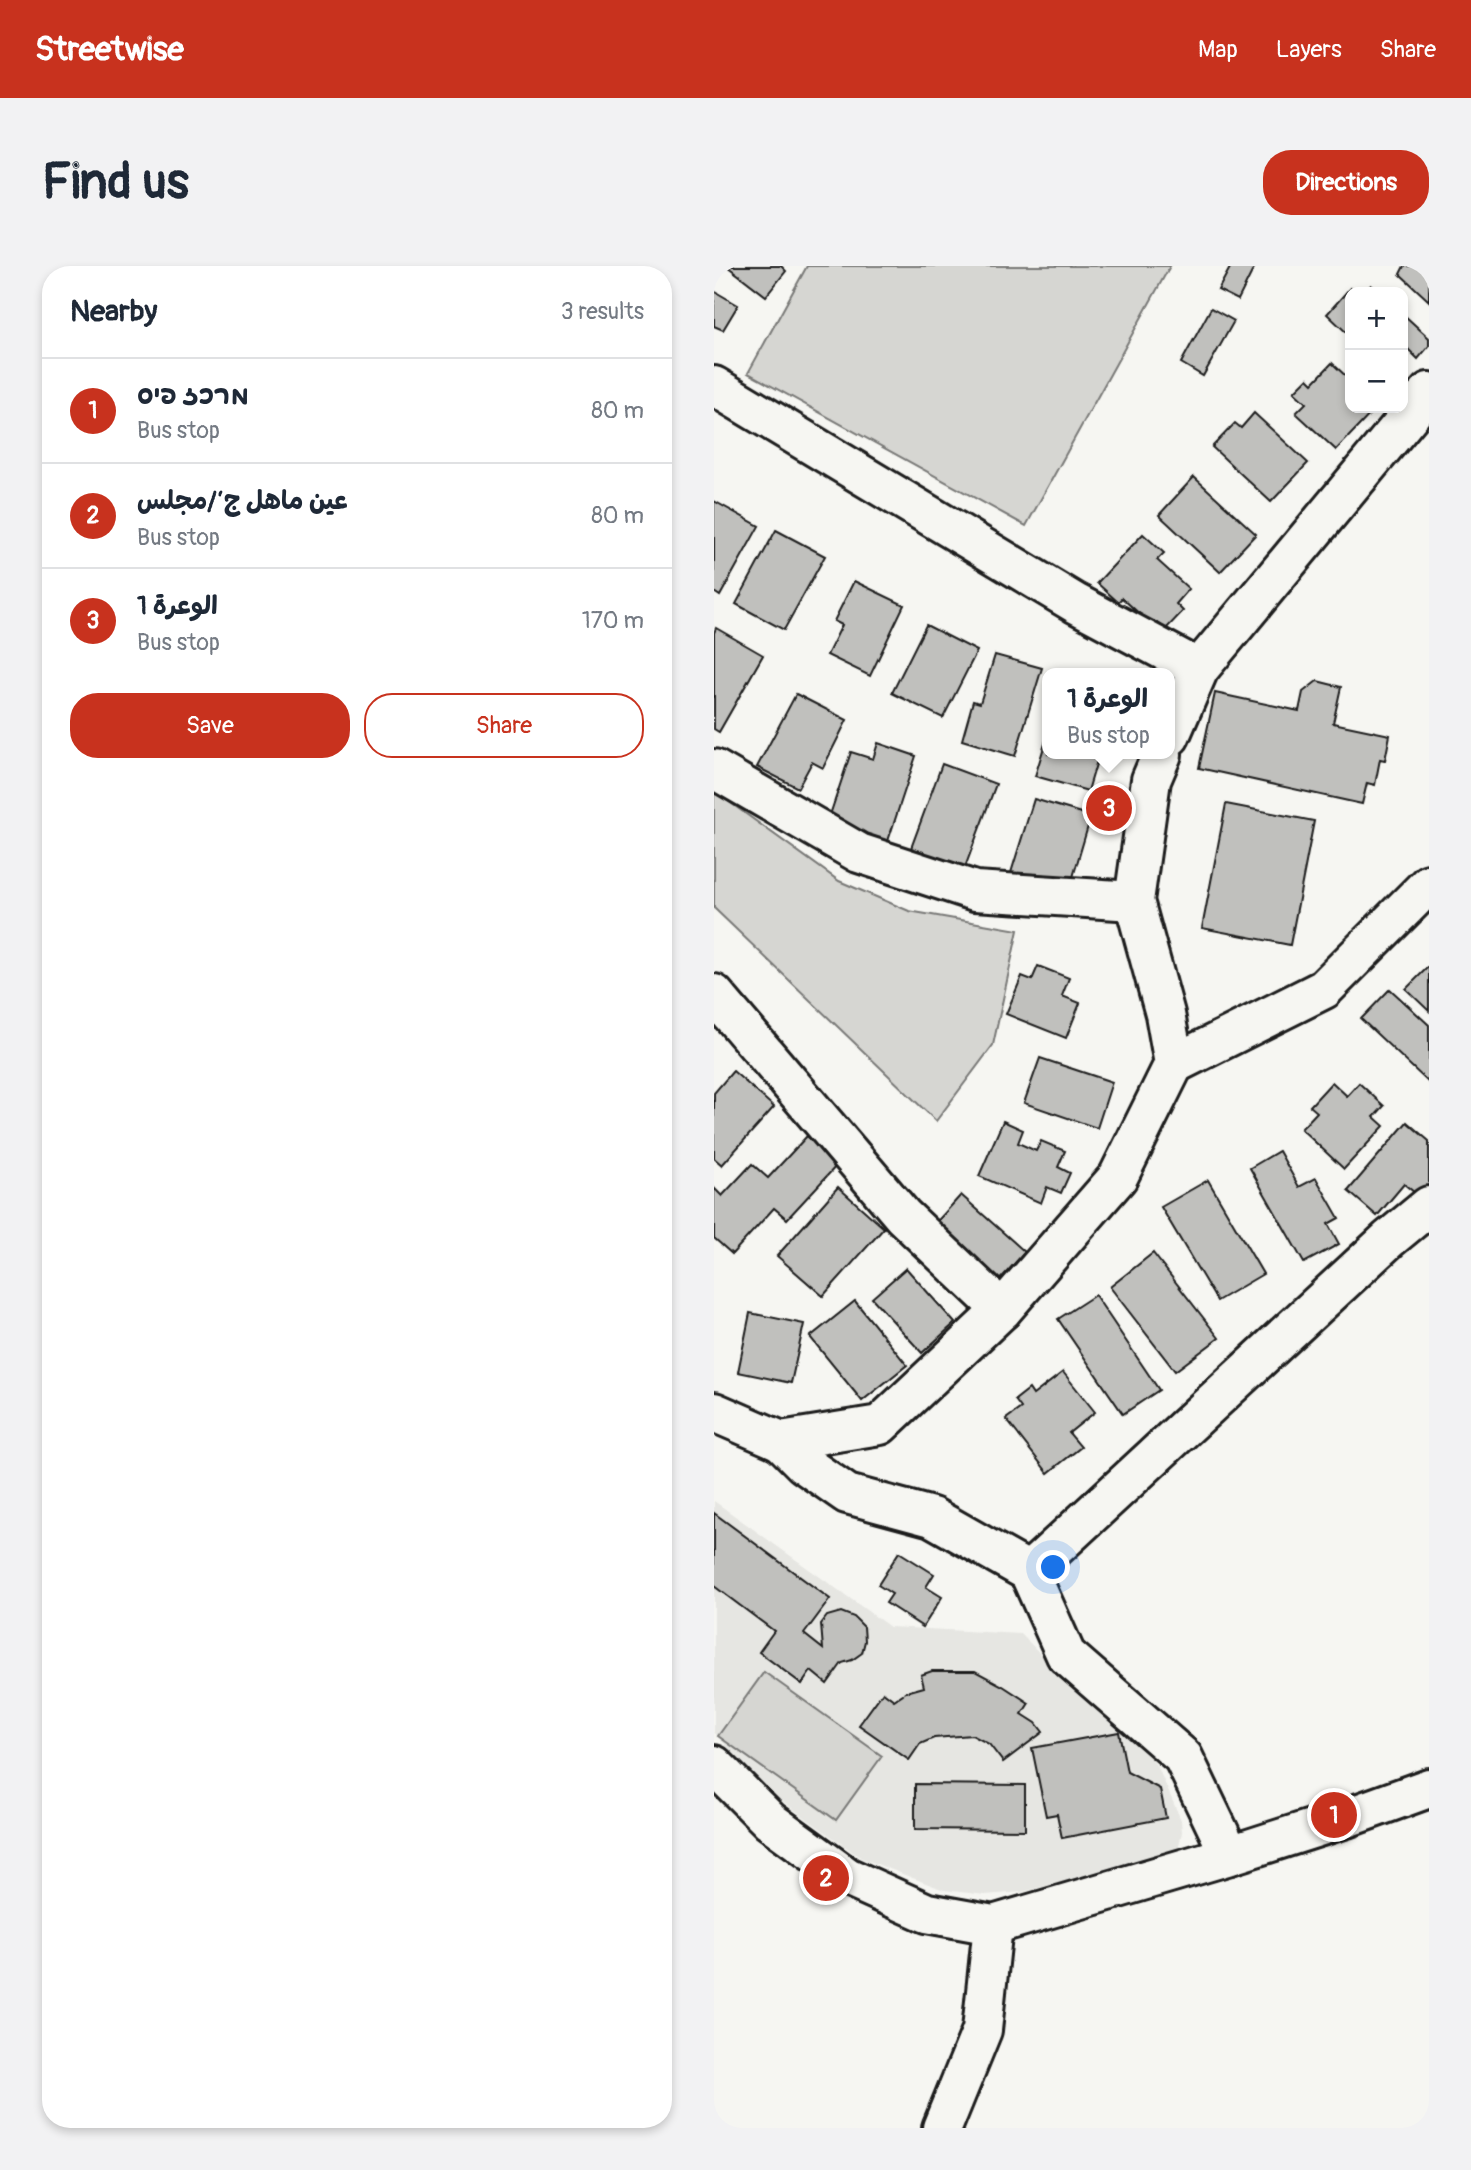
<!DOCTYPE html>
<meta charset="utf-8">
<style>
body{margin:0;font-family:Pangolin,"Playpen Sans Arabic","Playpen Sans Hebrew",sans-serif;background:#f2f2f3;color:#1f2937}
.controls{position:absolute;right:21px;top:21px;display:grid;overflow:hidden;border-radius:14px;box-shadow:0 4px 10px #0003}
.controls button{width:63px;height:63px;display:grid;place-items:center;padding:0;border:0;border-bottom:2px solid #e0e1e3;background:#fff;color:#1f2937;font:35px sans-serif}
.you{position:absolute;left:340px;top:1302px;width:24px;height:24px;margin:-18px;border:5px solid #fff;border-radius:50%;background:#1a73e8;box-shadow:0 0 0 10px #1a73e833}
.badge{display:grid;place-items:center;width:46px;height:46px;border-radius:50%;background:#c8321e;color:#fff;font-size:23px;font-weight:700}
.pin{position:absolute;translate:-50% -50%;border:4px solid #fff;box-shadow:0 2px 7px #0006}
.popup{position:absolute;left:328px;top:402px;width:133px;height:91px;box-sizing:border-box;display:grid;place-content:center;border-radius:14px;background:#fff;filter:drop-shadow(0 2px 5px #0005);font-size:23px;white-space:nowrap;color:#747a83}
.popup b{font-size:26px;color:#1f2937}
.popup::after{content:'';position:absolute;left:50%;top:100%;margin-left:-14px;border:14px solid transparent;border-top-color:#fff}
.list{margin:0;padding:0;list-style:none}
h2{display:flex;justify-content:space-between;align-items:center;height:91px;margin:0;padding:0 28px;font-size:30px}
h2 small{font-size:23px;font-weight:400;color:#747a83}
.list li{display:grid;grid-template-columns:46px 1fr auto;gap:21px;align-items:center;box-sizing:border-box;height:105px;padding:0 28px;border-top:2px solid #e0e1e3}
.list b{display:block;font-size:26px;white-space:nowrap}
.list p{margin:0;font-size:23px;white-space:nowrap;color:#747a83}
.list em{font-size:23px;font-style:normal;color:#747a83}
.actions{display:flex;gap:14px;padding:21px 28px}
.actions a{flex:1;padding:16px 0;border:2px solid #c8321e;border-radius:28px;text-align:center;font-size:24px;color:#c8321e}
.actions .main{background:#c8321e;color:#fff}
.map{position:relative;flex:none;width:715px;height:1862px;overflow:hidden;border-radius:28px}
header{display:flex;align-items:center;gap:42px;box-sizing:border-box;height:98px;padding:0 35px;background:#c8321e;color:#fff}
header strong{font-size:33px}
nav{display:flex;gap:38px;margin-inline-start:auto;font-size:24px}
.intro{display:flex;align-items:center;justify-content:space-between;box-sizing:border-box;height:168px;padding:0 42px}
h1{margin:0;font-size:49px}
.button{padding:18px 32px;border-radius:28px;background:#c8321e;color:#fff;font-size:24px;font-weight:700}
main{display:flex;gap:42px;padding:0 42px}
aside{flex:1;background:#fff;border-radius:28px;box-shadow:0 4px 10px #0003}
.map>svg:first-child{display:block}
</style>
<header>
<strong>Streetwise</strong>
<nav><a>Map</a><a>Layers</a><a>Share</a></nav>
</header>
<div class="intro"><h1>Find us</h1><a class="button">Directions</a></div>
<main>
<aside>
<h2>Nearby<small>3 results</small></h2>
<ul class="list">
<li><span class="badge">1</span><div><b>מרכז פיס</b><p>Bus stop</p></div><em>80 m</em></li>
<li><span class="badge">2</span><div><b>عين ماهل ج‘/مجلس</b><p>Bus stop</p></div><em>80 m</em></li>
<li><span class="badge">3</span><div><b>الوعرة 1</b><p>Bus stop</p></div><em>170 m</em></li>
</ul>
<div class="actions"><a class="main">Save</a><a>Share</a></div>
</aside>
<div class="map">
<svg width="715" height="1862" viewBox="0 0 715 1862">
<rect width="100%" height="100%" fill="#f6f6f2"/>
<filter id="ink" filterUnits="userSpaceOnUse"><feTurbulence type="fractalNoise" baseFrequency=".0143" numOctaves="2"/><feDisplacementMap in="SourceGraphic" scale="14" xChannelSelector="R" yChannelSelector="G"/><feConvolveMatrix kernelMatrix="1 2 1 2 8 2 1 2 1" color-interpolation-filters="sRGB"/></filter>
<g filter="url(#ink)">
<path fill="#e6e6e2" d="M0 1235 176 1361 307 1368 353 1415 422 1467 445 1504 467 1554 468 1566 464 1584 439 1593 309 1626 271 1629 230 1624 147 1592 50 1522 0 1466Z"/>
<g fill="#d6d6d2" stroke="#797977" stroke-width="2">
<path d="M93 0H456L312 260 34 107Z"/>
<path d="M0 525 125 615 195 645 304 664 279 779 222 855 0 642Z"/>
<path d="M50 1406 168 1490 122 1554 4 1470Z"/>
</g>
<g fill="#c0c0bd" stroke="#1c1c1c" stroke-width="2">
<path d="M13 0H67L72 5 52 30Z"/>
<path d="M517 0H541L524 34 504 24Z"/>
<path d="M690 0H715V35L686 8Z"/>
<path d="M657 19 665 26H650Z"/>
<path d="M636 22 640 26H636V70L613 48Z"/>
<path d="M0 25 24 39 9 64 0 60Z"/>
<path d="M497 42 520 55 489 110 467 97Z"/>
<path d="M689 48 715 72V80L704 93 693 82 691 84 689 82Z"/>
<path d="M618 97 636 114V142H662L622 184 582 147 592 137 580 126 594 112 599 117Z"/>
<path d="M540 147 594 197 557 236 498 181 521 157 527 162Z"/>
<path d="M480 211 542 268 506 306 445 249Z"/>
<path d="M0 235 45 260 6 330 0 326Z"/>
<path d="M62 264 111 290 70 364 22 338Z"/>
<path d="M429 268 450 287 443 294 475 323 462 338 469 345 452 363 444 357 440 361 408 332 404 336 383 317Z"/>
<path d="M140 315 190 339 156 410 113 389 128 359 120 355Z"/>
<path d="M212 359 263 385 229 452 178 427Z"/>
<path d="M2 362 49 389 5 466 0 463V367Z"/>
<path d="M281 389 328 402 301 490 248 474 259 435 266 437Z"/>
<path d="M603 415 627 421 619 457 676 469 671 494 666 493 661 519 653 517 648 538 485 502 501 427 585 445 589 426Z"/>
<path d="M82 428 133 454 109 502 98 496 84 522 43 501Z"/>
<path d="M334 468V488H385L374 525 321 510Z"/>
<path d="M164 477 202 490 173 578 113 558 137 486 159 493Z"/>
<path d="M228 498 282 518 250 604 196 585Z"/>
<path d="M320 533 377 550 354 628 296 610Z"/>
<path d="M512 538 600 555 576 679 488 662Z"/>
<path d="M324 700 355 712 348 730 366 737 352 772 292 748 308 710 318 714Z"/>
<path d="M715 700V745L692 723Z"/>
<path d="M676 723 715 759V817L647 753Z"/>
<path d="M326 792 398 816 383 862 310 837Z"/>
<path d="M19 805 60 841 8 899 0 892V827Z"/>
<path d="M618 816 633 830 645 817 670 840 660 851 670 860 630 903 587 863 603 846 596 840Z"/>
<path d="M289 855 309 864 304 877 322 885 327 875 351 885 344 901 356 907 347 927 333 921 327 937 265 910Z"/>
<path d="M693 856 715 875V921L706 931 690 918 663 950 634 925Z"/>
<path d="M93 870 124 898 73 953 60 942 18 988 0 972V922L8 930 38 898 54 912Z"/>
<path d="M565 885 585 921 602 912 625 952 614 958 625 978 590 997 536 902Z"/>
<path d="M494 914 549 1008 503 1035 447 941Z"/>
<path d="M124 921 170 962 109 1030 63 990Z"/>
<path d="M247 929 311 986 282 1018 218 961Z"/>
<path d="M439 987 505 1072 461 1105 396 1021Z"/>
<path d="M192 1002 241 1057 208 1087 158 1032Z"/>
<path d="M381 1029 445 1124 409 1148 344 1053Z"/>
<path d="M141 1035 193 1099 148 1135 96 1071Z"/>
<path d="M36 1047 90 1058 77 1117 24 1106Z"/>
<path d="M349 1106 381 1146 355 1167 367 1181 334 1207 292 1153 307 1142 301 1134 315 1123 319 1129Z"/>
<path d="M0 1247 116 1333 90 1368 109 1383 107 1358 113 1350 127 1346 140 1351 150 1361 151 1375 148 1387 138 1394 128 1397 113 1418 97 1405 88 1418 45 1386 60 1365 0 1320Z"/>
<path d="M185 1286 220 1308 212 1321 228 1331 209 1361 172 1337 178 1328 164 1319Z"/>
<path d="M218 1405H261L289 1420 315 1437 308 1448 322 1457 329 1466 289 1496 275 1478 258 1469 220 1472 206 1478 195 1494 145 1459 169 1426 180 1434 192 1426 210 1421 207 1409Z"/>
<path d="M405 1466 413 1506 446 1523 452 1552 348 1572 343 1548 332 1550 318 1482Z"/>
<path d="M201 1518 311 1519V1564L201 1563Z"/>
</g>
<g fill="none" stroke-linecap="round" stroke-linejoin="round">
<g stroke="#1c1c1c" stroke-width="44">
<g id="minor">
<path d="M0 120 361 337 485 403"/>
<path d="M456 470 485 403 715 126"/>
<path d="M0 503 145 587 261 625 420 635"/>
<path d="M0 728 189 950 288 1044"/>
<path d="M460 798 610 723 715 618"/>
<path d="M0 1146 67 1175 166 1159 288 1044 404 911 460 798 451 748 420 635 437 514 448 488"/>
<path d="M67 1175 90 1198 133 1228 218 1251 315 1306 352 1389 469 1491 516 1589"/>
<path d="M315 1306 675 973 715 940"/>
<path d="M0 1499 56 1555 133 1611 213 1647 279 1659 516 1589 632 1552 715 1522"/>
<path d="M228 1862 268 1764 279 1659"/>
</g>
</g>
<use href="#minor" stroke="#f6f6f2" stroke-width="38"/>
</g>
</g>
</svg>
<div class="controls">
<button>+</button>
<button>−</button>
</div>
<div class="you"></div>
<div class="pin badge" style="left:620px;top:1549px">1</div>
<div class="pin badge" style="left:112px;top:1612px">2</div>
<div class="pin badge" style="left:395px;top:542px">3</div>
<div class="popup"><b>الوعرة 1</b>Bus stop</div>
</div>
</main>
